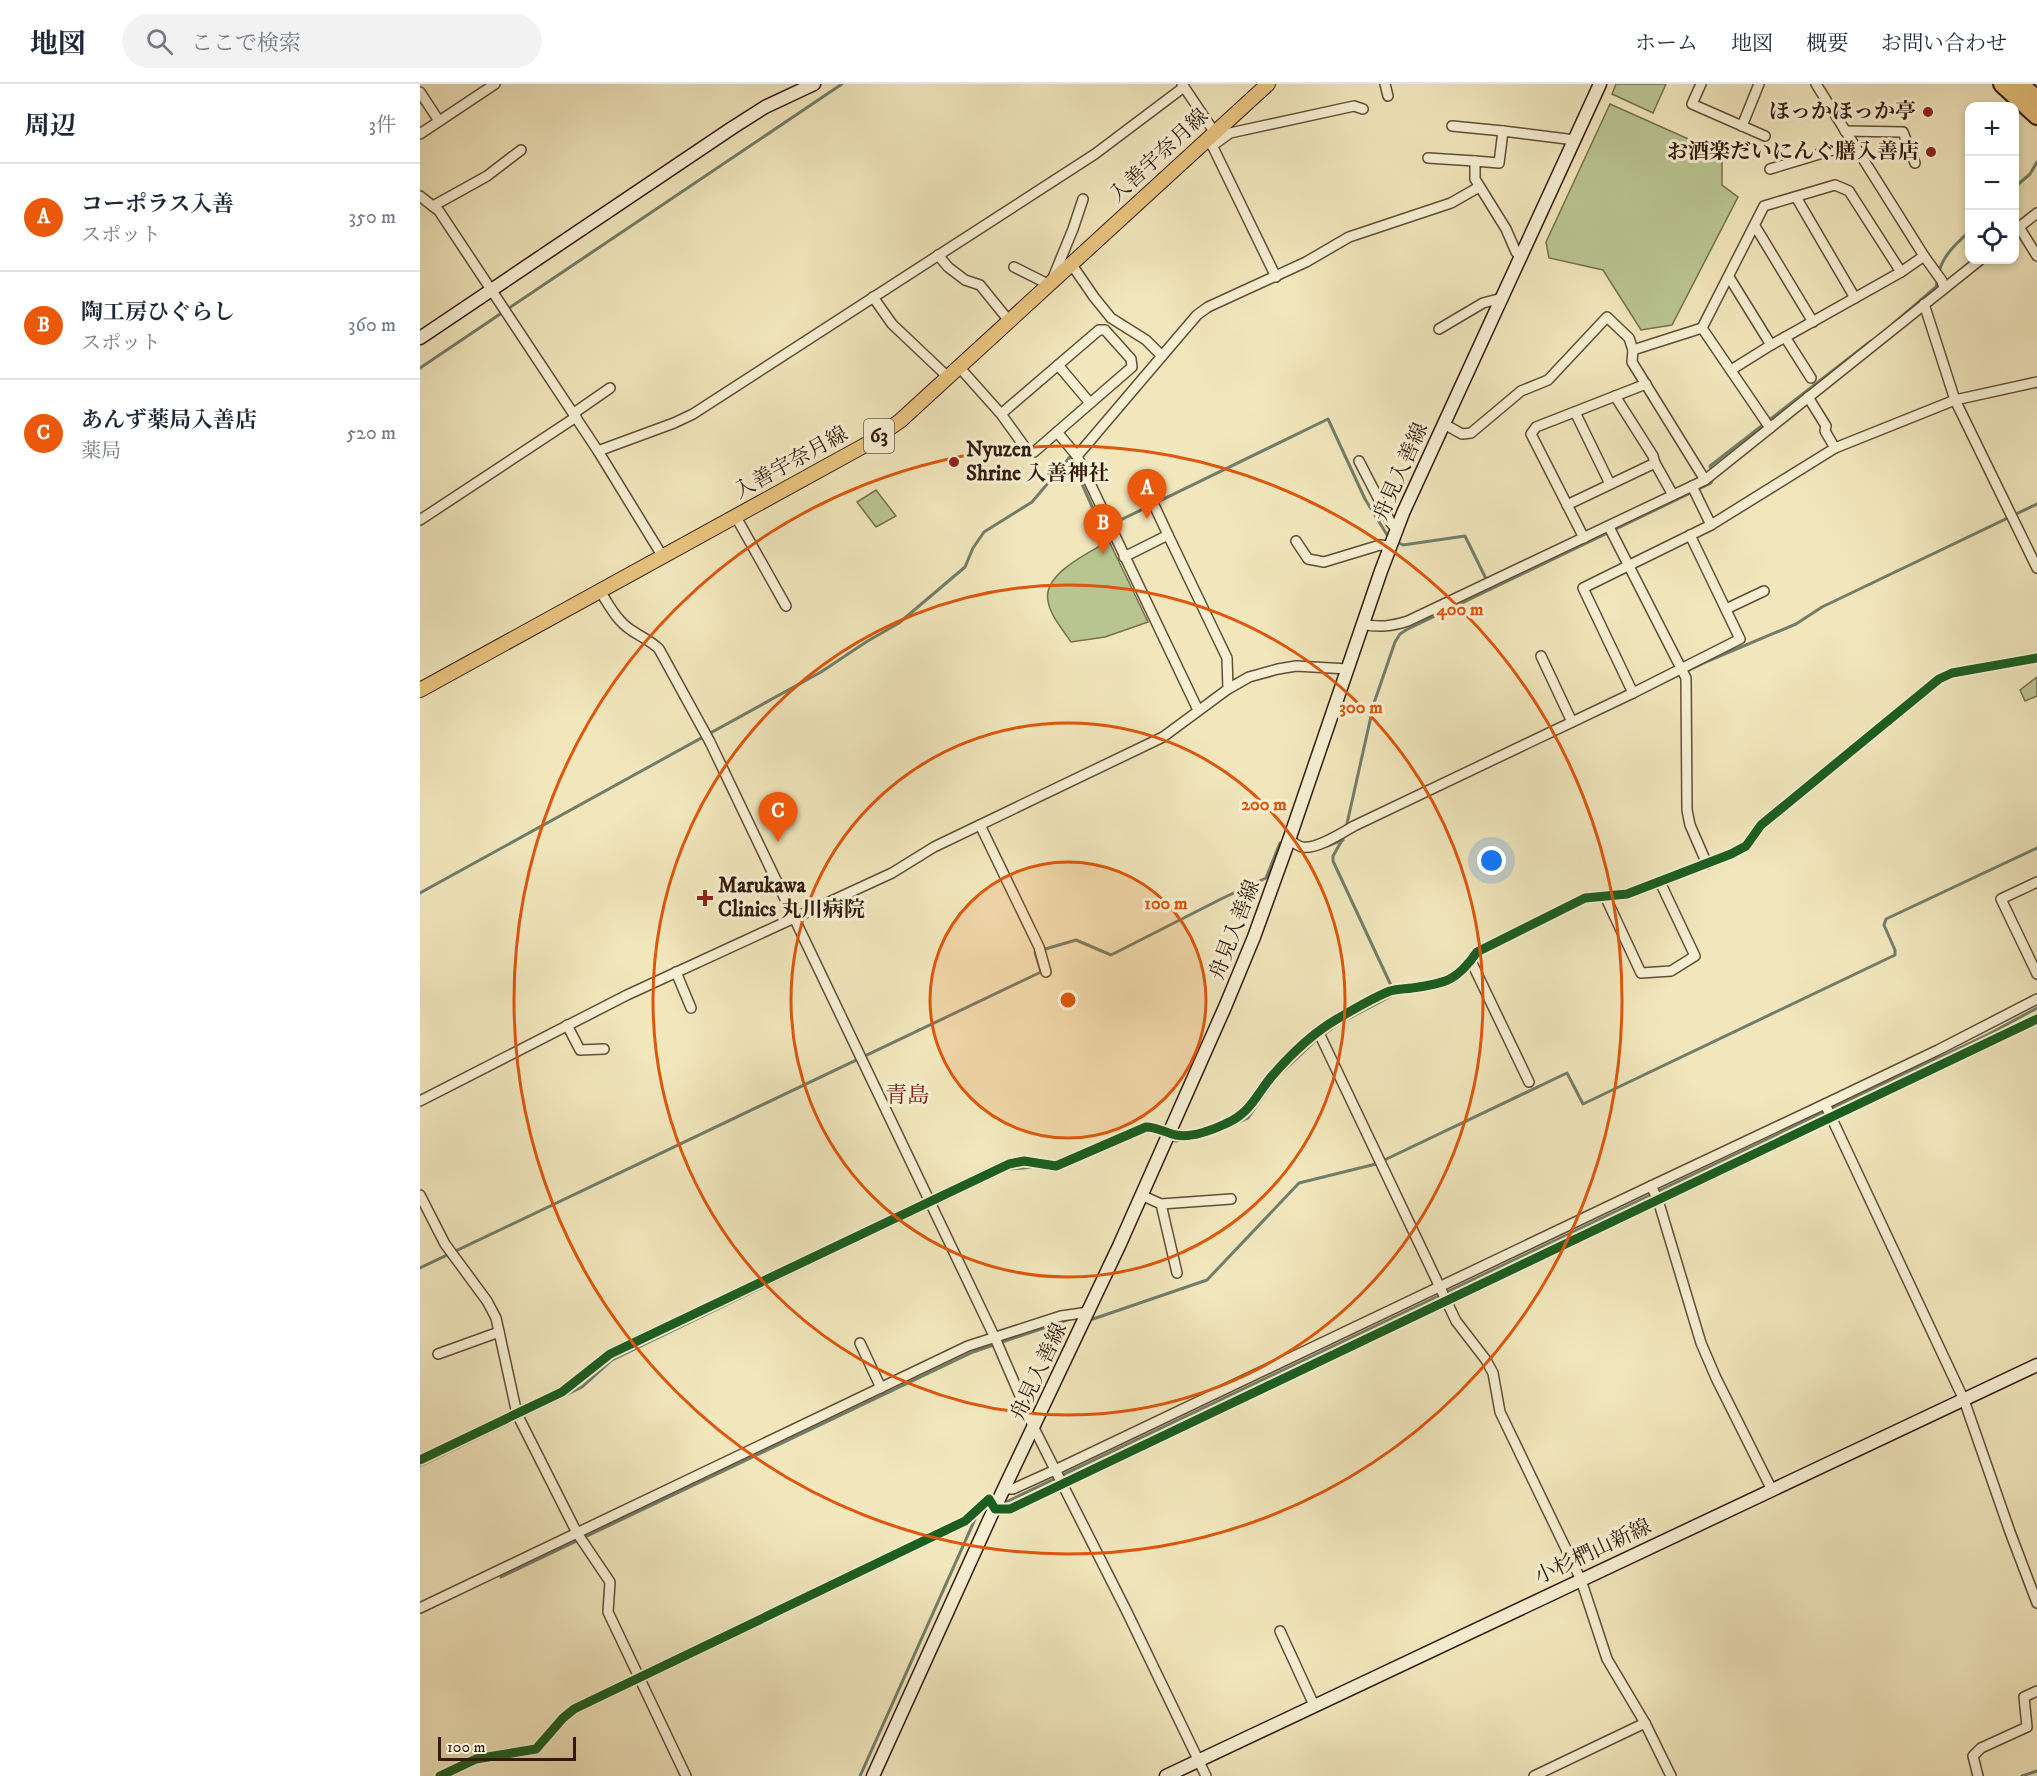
<!DOCTYPE html>
<html lang="ja">
<meta charset="utf-8">
<style>
body{margin:0;font-family:"IM FELL DW Pica","Noto Serif JP",serif;background:#f2f2f3;color:#1f2937}
.controls{position:absolute;right:18px;top:18px;display:grid;overflow:hidden;border-radius:12px;box-shadow:0 3px 9px #0003}
.controls button{width:54px;height:54px;display:grid;place-items:center;padding:0;border:0;border-bottom:2px solid #e0e1e3;background:#fff;color:#1f2937;font:30px sans-serif}
.scale{position:absolute;left:18px;bottom:15px;width:138px;box-sizing:border-box;padding-left:6px;border:3px solid #331a0b;border-top:0;font-size:16px;line-height:21px;white-space:nowrap;color:#331a0b;-webkit-text-stroke:4px #f6efd3;paint-order:stroke}
.you{position:absolute;left:1072px;top:777px;width:21px;height:21px;margin:-15px;border:4px solid #fff;border-radius:50%;background:#1a73e8;box-shadow:0 0 0 9px #1a73e833}
.badge{display:grid;place-items:center;width:39px;height:39px;border-radius:50%;background:#ea580c;color:#fff;font-size:20px;font-weight:700}
.pin{position:absolute;translate:-50% -50px;filter:drop-shadow(0 2px 3px #0008)}
.pin::after{content:'';position:absolute;top:32px;width:21px;height:18px;background:inherit;clip-path:polygon(0 0,100% 0,50% 100%)}
.list{margin:0;padding:0;list-style:none}
h2{display:flex;justify-content:space-between;align-items:center;height:78px;margin:0;padding:0 24px;font-size:26px}
h2 small{font-size:20px;font-weight:400;color:#747a83}
.list li{display:grid;grid-template-columns:39px 1fr auto;gap:18px;align-items:center;box-sizing:border-box;height:108px;padding:0 24px;border-top:2px solid #e0e1e3}
.list b{display:block;font-size:22px;white-space:nowrap}
.list p{margin:0;font-size:20px;white-space:nowrap;color:#747a83}
.list em{font-size:20px;font-style:normal;color:#747a83}
.icon{flex:none;width:33px;height:33px;fill:none;stroke:currentColor;stroke-width:2;stroke-linecap:round;stroke-linejoin:round}
.map{position:relative;flex:none;width:1617px;height:1692px;overflow:hidden}
header{display:flex;align-items:center;gap:36px;box-sizing:border-box;height:84px;padding:0 30px;background:#fff;border-bottom:2px solid #e0e1e3}
header strong{font-size:28px}
nav{display:flex;gap:33px;margin-inline-start:auto;font-size:21px}
.search{width:420px;height:54px;background:#f2f2f3;display:flex;align-items:center;gap:15px;box-sizing:border-box;padding:0 21px;border-radius:33px;color:#747a83;font-size:22px}
main{display:flex}
aside{flex:1;background:#fff}
.map>svg:first-child{display:block}
</style>
<header>
<strong>地図</strong>
<div class="search"><svg class="icon" aria-label="search" viewBox="0 0 24 24"><circle cx="10" cy="10" r="6"/><path d="M15 15l6 6"/></svg>ここで検索</div>
<nav><a>ホーム</a><a>地図</a><a>概要</a><a>お問い合わせ</a></nav>
</header>
<main>
<aside>
<h2>周辺<small>3件</small></h2>
<ul class="list">
<li><span class="badge">A</span><div><b>コーポラス入善</b><p>スポット</p></div><em>350 m</em></li>
<li><span class="badge">B</span><div><b>陶工房ひぐらし</b><p>スポット</p></div><em>360 m</em></li>
<li><span class="badge">C</span><div><b>あんず薬局入善店</b><p>薬局</p></div><em>520 m</em></li>
</ul>
</aside>
<div class="map">
<svg width="1617" height="1692" viewBox="0 0 1617 1692">
<rect width="100%" height="100%" fill="#f1e6bc"/>
<filter id="stains"><feTurbulence type="fractalNoise" baseFrequency=".00333" numOctaves="4"/><feColorMatrix values="0 0 0 0 .2 0 0 0 0 .09 0 0 0 0 .02 0 0 0 .5 -.17"/></filter>
<radialGradient id="worn" r=".72"><stop offset=".6" stop-color="#630" stop-opacity="0"/><stop offset="1" stop-color="#630" stop-opacity=".3"/></radialGradient>
<g fill="#b9c591" stroke="#76704e" stroke-width="1.5">
<path d="M1196 0H1246L1233 29 1192 10Z"/>
<path d="M1190 20 1302 70V101L1318 113 1252 241 1221 246 1183 186 1129 174 1126 158Z"/>
<path d="M456 406 476 432 456 443 437 418Z"/>
<path d="M689 457 728 538 685 553 651 558C643 546 630 531 628 517 622 490 670 468 689 457Z"/>
<path d="M1617 593V612L1605 617 1600 606Z"/>
</g>
<g fill="none" stroke-linecap="round" stroke-linejoin="round">
<g stroke="#727e6a" stroke-width="3">
<path d="M1594 104 1610 90 1617 78"/>
<path d="M1519 188C1523 171 1537 159 1550 147"/>
<path d="M1473 240 1516 203 1518 194"/>
<path d="M0 284 422 0"/>
<path d="M1292 387 1290 382 1451 257"/>
<path d="M975 457 983 461 1045 452 1071 505 1287 401 1291 399 1293 394"/>
<path d="M1170 634 1288 577 1376 540 1402 523 1617 420"/>
<path d="M926 744 954 619 975 558 980 550 986 546 1071 505"/>
<path d="M907 762 923 756"/>
<path d="M0 809 401 588 446 558 479 539 545 483 553 464 564 448 612 418 650 373 682 445 908 335 945 415 969 454"/>
<path d="M799 1047 828 1034 856 994 895 957 918 940 975 910 913 777V772L925 751"/>
<path d="M750 1055 755 1057 770 1055"/>
<path d="M640 1084 667 1073"/>
<path d="M589 1085 615 1083"/>
<path d="M514 1121 535 1111"/>
<path d="M0 1184 621 888 615 868 656 856 691 871 803 814 846 794 860 759 863 761"/>
<path d="M669 1235H673L787 1196 879 1099 956 1080 1147 989 1163 1020 1475 871V866L1464 841 1466 835 1617 764"/>
<path d="M0 1382 162 1303 192 1276 464 1144"/>
<path d="M586 1418 1569 950 1617 924"/>
<path d="M81 1493 553 1268 650 1235"/>
<path d="M440 1692 556 1433"/>
<path d="M1602 1692 1617 1687"/>
</g>
<g stroke="#624d37" stroke-width="12">
<g id="street">
<path d="M762 0 795 49"/>
<path d="M965 0 968 12"/>
<path d="M1281 0 1272 20 1345 52"/>
<path d="M1396 0 1504 172 1522 197 1524 204"/>
<path d="M0 8 19 37"/>
<path d="M1032 42 1083 47"/>
<path d="M1322 42 1339 0"/>
<path d="M1425 47 1483 48 1495 79"/>
<path d="M0 50 75 0"/>
<path d="M790 57 856 193"/>
<path d="M792 62 810 49 934 22 943 25"/>
<path d="M1008 74 1055 77"/>
<path d="M1350 85 1433 60"/>
<path d="M0 112 19 127 178 367 243 473"/>
<path d="M1376 113 1435 214"/>
<path d="M13 122 67 92 101 66"/>
<path d="M1335 142 1393 238"/>
<path d="M1599 143 1617 172"/>
<path d="M1594 147 1617 129"/>
<path d="M518 171 528 183 545 196 560 201 590 238"/>
<path d="M1101 173 1096 168 1086 145 1055 95V77L1079 79 1083 47 1155 56"/>
<path d="M652 181 674 213 691 234 726 256 742 272 657 372 778 626"/>
<path d="M594 183 630 201 653 145 663 115"/>
<path d="M1309 193 1351 261"/>
<path d="M453 213 472 240 529 294"/>
<path d="M1504 220 1535 316 1617 484"/>
<path d="M1282 244 1213 266 1212 278 1285 396"/>
<path d="M1019 245 1063 219 1082 214"/>
<path d="M1365 253 1391 294"/>
<path d="M742 272 777 231 788 223 886 178 929 153 1031 119 1059 103"/>
<path d="M638 281 670 319"/>
<path d="M540 284 581 330 679 246H685L711 275 712 283 614 368 607 366 581 330"/>
<path d="M1311 286 1351 261 1481 188 1504 172"/>
<path d="M1388 313 1406 342 1405 347 1415 364"/>
<path d="M1155 328 1190 400"/>
<path d="M154 329 190 304"/>
<path d="M1024 340 1042 350 1051 349 1101 307 1128 296 1187 233 1209 254 1213 266"/>
<path d="M1350 344 1282 244 1344 122 1415 101 1429 107 1481 188"/>
<path d="M637 348 657 372"/>
<path d="M178 367 254 339 273 330 675 70 764 3"/>
<path d="M939 377 971 439 977 446"/>
<path d="M1235 379 1253 411"/>
<path d="M1272 402 1291 441"/>
<path d="M1147 421 1235 379 1233 372 1195 312"/>
<path d="M735 423 748 451"/>
<path d="M316 433 366 522"/>
<path d="M0 436 156 333"/>
<path d="M1189 443 1266 594 1267 726 1270 741 1287 780"/>
<path d="M1164 454 1111 350 1116 343 1226 300"/>
<path d="M876 457 888 475 904 478 960 461 970 462"/>
<path d="M704 473 748 451 807 574 808 605"/>
<path d="M180 507C189 521 197 537 211 546 221 553 230 556 239 565L290 658 575 1254 614 1344 707 1528 786 1692"/>
<path d="M1306 525 1344 507"/>
<path d="M942 540C959 544 972 542 988 537L1285 396 1560 176"/>
<path d="M1121 572 1152 638"/>
<path d="M1213 609 1163 504 1291 441 1415 364 1535 316 1617 298"/>
<path d="M560 741 619 863 626 888"/>
<path d="M869 756C873 758 878 762 882 763 896 766 922 749 934 742L1213 609 1320 555 1270 451"/>
<path d="M1617 798 1581 815 1617 890"/>
<path d="M1185 812 1221 889 1251 887 1275 872 1240 798"/>
<path d="M1051 877 1109 998"/>
<path d="M256 888 271 924"/>
<path d="M147 941 160 966 184 965"/>
<path d="M898 947 1036 1237 1066 1276 1073 1289 1080 1328 1161 1496 1187 1575 1225 1639 1251 1692"/>
<path d="M0 1017 207 911 472 789 514 763 743 653 808 605 829 593 858 585 876 582 928 585"/>
<path d="M1405 1020 1518 966 1617 915"/>
<path d="M1231 1102 1405 1020 1544 1316 1590 1448 1617 1519"/>
<path d="M0 1111 25 1160 67 1217 76 1234 97 1330 157 1449 190 1498 188 1528 266 1692"/>
<path d="M721 1111 741 1120 757 1189"/>
<path d="M741 1120 811 1115"/>
<path d="M440 1259 461 1304"/>
<path d="M18 1270 79 1248"/>
<path d="M0 1376 142 1308 190 1270 589 1080 604 1077 636 1082 726 1043C737 1043 746 1049 756 1051 771 1054 792 1046 805 1040 830 1030 836 1011 852 992 871 970 891 950 917 935 933 926 952 914 970 907 977 905 985 905 992 904 1026 899 1037 897 1057 868L1165 814 1207 810 1311 770 1326 762 1341 741 1519 595 1532 589 1617 574"/>
<path d="M584 1405H593L635 1386 1231 1102 1238 1116 1281 1259 1296 1294 1352 1406"/>
<path d="M0 1524 548 1262 641 1232 669 1228"/>
<path d="M860 1547 894 1621"/>
<path d="M20 1692 56 1675 116 1665 143 1634 154 1625 545 1437 569 1415 575 1425H590L1617 935"/>
<path d="M1114 1692 1225 1639"/>
<path d="M1558 1692 1553 1672 1561 1664 1607 1643 1604 1613 1617 1607"/>
</g>
</g>
<g stroke="#331a0b" stroke-width="15">
<g id="secondary">
<path d="M0 254 312 44 345 23 394 0"/>
<path d="M453 1692 570 1434 699 1162 805 923 834 853 869 756 961 487 983 429 1180 0"/>
<path d="M746 1692 1617 1281"/>
</g>
</g>
<g stroke="#331a0b" stroke-width="16">
<path id="primary" d="M0 606 447 360 480 337 848 0"/>
</g>
<g stroke="#331a0b" stroke-width="20">
<g id="highway">
<path d="M1582 0 1617 32"/>
<path d="M1600 0 1617 15"/>
</g>
</g>
<use href="#street" stroke="#f6efd3" stroke-width="9"/>
<use href="#secondary" stroke="#f6efd3" stroke-width="12"/>
<use href="#primary" stroke="#e8c37e" stroke-width="14"/>
<use href="#highway" stroke="#e8c37e" stroke-width="16"/>
<g stroke="#f6efd3" stroke-width="13">
<g id="cycleway">
<path d="M0 1376 142 1308 190 1270 589 1080 604 1077 636 1082 726 1043C737 1043 746 1049 756 1051 771 1054 792 1046 805 1040 830 1030 836 1011 852 992 871 970 891 950 917 935 933 926 952 914 970 907 977 905 985 905 992 904 1026 899 1037 897 1057 868L1165 814 1207 810 1311 770 1326 762 1341 741 1519 595 1532 589 1617 574"/>
<path d="M20 1692 56 1675 116 1665 143 1634 154 1625 545 1437 569 1415 575 1425H590L1617 935"/>
</g>
</g>
<use href="#cycleway" stroke="#1b5e20" stroke-width="9"/>
</g>
<circle cx="648" cy="916" r="138" fill="#df560c" fill-opacity=".12"/>
<g fill="none" stroke="#df560c" stroke-width="3">
<circle cx="648" cy="916" r="138"/>
<circle cx="648" cy="916" r="277"/>
<circle cx="648" cy="916" r="415"/>
<circle cx="648" cy="916" r="554"/>
</g>
<g fill="#8f2418" stroke="#f6efd3" stroke-width="2">
<circle cx="1508" cy="28" r="6"/>
<circle cx="1511" cy="68" r="6"/>
<circle cx="534" cy="378" r="6"/>
<path d="M282 805h6v6h6v6h-6v6h-6v-6h-6v-6h6z"/>
</g>
<g text-anchor="middle" dominant-baseline="central" stroke-width="6" stroke-linejoin="round" paint-order="stroke">
<rect fill="#f6efd3" stroke="#6e5a47" stroke-width="1.5" x="444" y="335" width="30" height="34" rx="4.5"/>
<g font-size="20" font-weight="bold" fill="#331a0b">
<text x="459" y="352">63</text>
</g>
<g font-size="21" font-weight="bold" fill="#331a0b" stroke="#f6efd3" text-anchor="end">
<text x="1496" y="28">ほっかほっか亭</text>
<text x="1499" y="68">お酒楽だいにんぐ膳入善店</text>
<text x="546" y="366" text-anchor="start">Nyuzen<tspan x="546" dy="24">Shrine 入善神社</tspan></text>
<text x="298" y="802" text-anchor="start">Marukawa<tspan x="298" dy="24">Clinics 丸川病院</tspan></text>
</g>
<g font-size="21" fill="#331a0b" stroke="#f6efd3">
<text transform="translate(739 72) rotate(-43)">入善宇奈月線</text>
<text transform="translate(371 379) rotate(-29)">入善宇奈月線</text>
<text transform="translate(981 388) rotate(-66)">舟見入善線</text>
<text transform="translate(815 846) rotate(-69)">舟見入善線</text>
<text transform="translate(619 1288) rotate(-65)">舟見入善線</text>
<text transform="translate(1173 1468) rotate(-25)">小杉椚山新線</text>
</g>
<g font-size="22" fill="#7a1f14" stroke="#f6efd3">
<text x="487" y="1011">青島</text>
</g>
</g>
<circle cx="648" cy="916" r="9" fill="#df560c" stroke="#f6efd3" stroke-width="3"/>
<g font-size="18" text-anchor="middle" font-weight="bold" fill="#df560c" stroke="#f6efd3" stroke-width="6" stroke-linejoin="round" paint-order="stroke">
<text x="1040" y="531">400 m</text>
<text x="941" y="629">300 m</text>
<text x="844" y="726">200 m</text>
<text x="746" y="825">100 m</text>
</g>
<rect width="100%" height="100%" filter="url(#stains)"/>
<rect width="100%" height="100%" fill="url(#worn)"/>
</svg>
<div class="controls">
<button>+</button>
<button>−</button>
<button><svg class="icon" aria-label="locate" viewBox="0 0 24 24"><circle cx="12" cy="12" r="6"/><path d="M12 2v4M12 18v4M2 12h4M18 12h4"/></svg></button>
</div>
<div class="scale">100 m</div>
<div class="you"></div>
<div class="pin badge" style="left:727px;top:435px">A</div>
<div class="pin badge" style="left:683px;top:470px">B</div>
<div class="pin badge" style="left:358px;top:758px">C</div>
</div>
</main>
